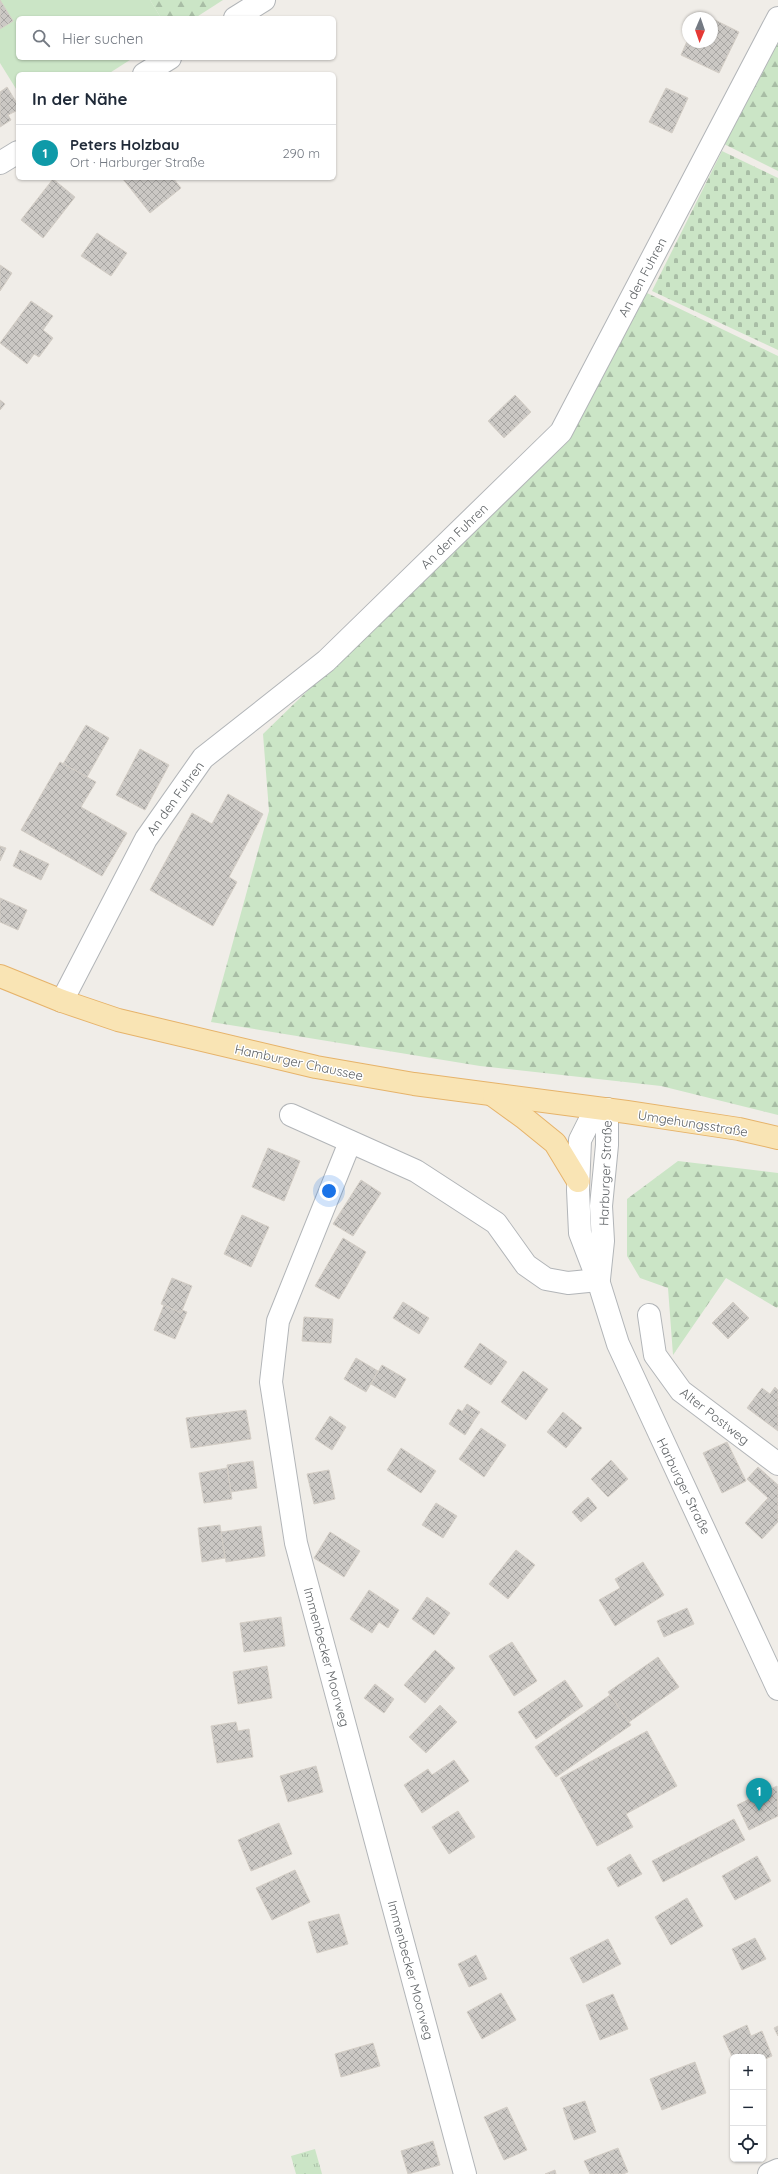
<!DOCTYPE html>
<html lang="de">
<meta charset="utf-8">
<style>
body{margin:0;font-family:Quicksand,sans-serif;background:#f6f6f7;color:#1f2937}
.controls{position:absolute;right:12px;bottom:12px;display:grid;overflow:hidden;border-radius:6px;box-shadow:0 1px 3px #0004}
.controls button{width:36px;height:36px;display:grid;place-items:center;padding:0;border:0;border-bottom:1px solid #e0e1e3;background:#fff;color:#1f2937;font:20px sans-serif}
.compass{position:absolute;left:682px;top:12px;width:36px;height:36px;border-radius:50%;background:#fff;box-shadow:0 1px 3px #0004;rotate:182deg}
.you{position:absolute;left:329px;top:1191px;width:14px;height:14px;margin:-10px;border:3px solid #fff;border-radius:50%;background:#1a73e8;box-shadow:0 0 0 6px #1a73e833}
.badge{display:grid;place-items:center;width:26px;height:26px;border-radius:50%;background:#b45309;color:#fff;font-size:13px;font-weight:700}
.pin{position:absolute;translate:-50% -33px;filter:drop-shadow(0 1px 2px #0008)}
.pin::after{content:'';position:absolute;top:21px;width:14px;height:12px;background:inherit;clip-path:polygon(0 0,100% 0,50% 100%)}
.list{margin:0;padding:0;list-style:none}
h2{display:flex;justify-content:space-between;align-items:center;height:52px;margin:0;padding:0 16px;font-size:17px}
h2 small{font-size:13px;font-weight:400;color:#747a83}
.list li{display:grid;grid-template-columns:26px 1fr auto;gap:12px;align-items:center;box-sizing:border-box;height:56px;padding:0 16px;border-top:1px solid #e0e1e3}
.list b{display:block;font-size:15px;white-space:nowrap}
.list p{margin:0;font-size:13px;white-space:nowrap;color:#747a83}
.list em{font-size:13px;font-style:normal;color:#747a83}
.icon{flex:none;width:22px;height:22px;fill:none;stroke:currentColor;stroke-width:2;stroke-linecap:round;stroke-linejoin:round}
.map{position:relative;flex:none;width:778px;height:2174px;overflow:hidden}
.search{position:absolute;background:#fff;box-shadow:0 1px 3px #0004;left:16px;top:16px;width:320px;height:44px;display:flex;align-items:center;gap:10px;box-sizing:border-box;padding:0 14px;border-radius:6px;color:#747a83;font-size:15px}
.panel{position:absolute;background:#fff;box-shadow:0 1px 3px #0004;left:16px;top:72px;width:320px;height:108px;border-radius:6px}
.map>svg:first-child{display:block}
</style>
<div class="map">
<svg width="778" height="2174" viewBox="0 0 778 2174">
<defs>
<pattern id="grass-tufts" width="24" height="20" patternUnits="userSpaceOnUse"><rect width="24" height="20" fill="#cbe5c6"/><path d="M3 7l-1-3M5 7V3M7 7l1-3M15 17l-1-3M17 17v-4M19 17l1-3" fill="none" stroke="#a8bda5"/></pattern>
<pattern id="forest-firs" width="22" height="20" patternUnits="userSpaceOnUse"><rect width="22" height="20" fill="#cbe5c6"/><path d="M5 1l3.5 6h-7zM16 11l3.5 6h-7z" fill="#a8bda5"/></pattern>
<pattern id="cemetery-stones" width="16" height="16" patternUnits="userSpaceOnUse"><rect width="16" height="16" fill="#cbe5c6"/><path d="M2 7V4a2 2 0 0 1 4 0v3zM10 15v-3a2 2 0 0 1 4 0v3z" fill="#a8bda5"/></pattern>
<pattern id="building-cross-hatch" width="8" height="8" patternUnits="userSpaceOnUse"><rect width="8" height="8" fill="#cbc8c4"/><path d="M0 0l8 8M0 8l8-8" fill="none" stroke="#a8a6a3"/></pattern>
</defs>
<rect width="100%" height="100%" fill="#f0ede8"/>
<path fill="url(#grass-tufts)" d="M315 2149 322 2174H296L291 2156Z"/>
<g fill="url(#forest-firs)">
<path d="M150 0H223L195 18H161Z"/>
<path d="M778 33V171L722 143Z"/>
<path d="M647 293 778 356V1115L661 1086 480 1066 211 1022 269 811 263 734 545 460Z"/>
<path d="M678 1161 778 1173V1306L777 1308 726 1278 673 1355 668 1288 640 1278 627 1256V1199Z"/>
</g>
<path fill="url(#cemetery-stones)" d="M722 151 778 178V350L652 291Z"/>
<path fill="#cbe5c6" d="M0 0H150L161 18H18V58H133L108 74H18V92L0 63Z"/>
<g fill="url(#building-cross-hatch)" stroke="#d4cec6">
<path d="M0 0 13 21 0 29Z"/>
<path d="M713 19 739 32 719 73 681 55 688 39V42H712Z"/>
<path d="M7 87 18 105V110L8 115 11 120 0 127V92Z"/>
<path d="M666 88 688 98 672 133 649 122Z"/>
<path d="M122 178H173L181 188 150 213Z"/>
<path d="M53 179 75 197 43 238 21 220Z"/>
<path d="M97 233 127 253 111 276 81 256Z"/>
<path d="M0 265 12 273 0 291Z"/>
<path d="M31 301 53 316 43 330 53 338 39 357 34 354 27 364 0 343Z"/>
<path d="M515 395 531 412 504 438 488 421Z"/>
<path d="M0 400 5 404 0 410Z"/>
<path d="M86 725 109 738 87 777 63 764Z"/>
<path d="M140 749 169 765 145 810 116 795Z"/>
<path d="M60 762 96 782 81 807 127 833 102 876 21 830Z"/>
<path d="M228 794 263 814 229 877 237 882 213 926 150 890 192 813 212 824Z"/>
<path d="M0 846 6 848 0 861Z"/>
<path d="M20 850 49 864 41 880 13 866Z"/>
<path d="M0 898 27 910 18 930 0 922Z"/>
<path d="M268 1148 300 1161 284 1201 252 1187Z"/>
<path d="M361 1180 381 1193 353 1236 333 1224Z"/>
<path d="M242 1215 269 1227 251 1267 224 1254Z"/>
<path d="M343 1238 366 1252 339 1299 315 1286Z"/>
<path d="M172 1278 192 1286 181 1313 161 1304Z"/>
<path d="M403 1302 429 1318 419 1334 393 1318Z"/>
<path d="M733 1302 749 1318 728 1339 712 1323Z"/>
<path d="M164 1305 181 1313 182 1310 187 1312 175 1339 154 1330Z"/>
<path d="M304 1317 333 1319 331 1343 302 1341Z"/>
<path d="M480 1343 507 1362 491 1385 464 1367Z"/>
<path d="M356 1358 378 1371 366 1392 344 1379Z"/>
<path d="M382 1365 406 1379 395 1398 371 1384Z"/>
<path d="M523 1371 548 1389 526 1420 501 1402Z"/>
<path d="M775 1387 778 1390V1431L747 1408 762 1388 770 1394Z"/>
<path d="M467 1404 480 1412 475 1419 462 1412Z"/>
<path d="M458 1409 475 1419 465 1435 449 1424Z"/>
<path d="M246 1410 251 1439 191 1448 186 1418Z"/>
<path d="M563 1412 582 1428 566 1448 547 1432Z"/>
<path d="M330 1416 346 1427 332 1450 315 1439Z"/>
<path d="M481 1428 506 1445 484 1477 459 1459Z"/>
<path d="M727 1442 746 1481 722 1493 703 1453Z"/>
<path d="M401 1448 436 1471 421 1493 387 1470Z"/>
<path d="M611 1460 628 1479 608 1497 591 1479Z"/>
<path d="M253 1461 257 1488 231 1492 227 1465Z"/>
<path d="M758 1467 778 1485V1522L762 1539 745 1523 768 1498 747 1479Z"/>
<path d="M227 1468 232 1499 204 1503 199 1473Z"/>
<path d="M329 1470 335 1499 314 1504 307 1474Z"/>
<path d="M588 1497 597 1508 581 1522 572 1512Z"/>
<path d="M436 1503 457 1516 443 1538 422 1525Z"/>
<path d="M220 1525 225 1558 202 1562 198 1528Z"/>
<path d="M261 1526 265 1556 226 1562 221 1532Z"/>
<path d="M330 1532 360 1551 344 1577 314 1558Z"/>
<path d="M516 1550 535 1565 508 1599 489 1584Z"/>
<path d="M643 1562 664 1595 615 1626 599 1600 620 1588 615 1579Z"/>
<path d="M369 1590 399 1610 388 1628 379 1622 372 1633 350 1619Z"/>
<path d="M427 1597 450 1613 434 1635 412 1619Z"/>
<path d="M687 1608 694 1624 664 1637 657 1621Z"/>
<path d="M281 1617 285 1646 244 1652 240 1623Z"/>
<path d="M512 1642 537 1681 514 1696 489 1656Z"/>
<path d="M435 1650 455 1668 425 1703 404 1685Z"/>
<path d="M658 1657 679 1687 629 1722 608 1692Z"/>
<path d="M267 1666 272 1698 238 1704 233 1672Z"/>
<path d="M565 1680 583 1706 536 1739 518 1712Z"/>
<path d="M375 1684 394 1699 384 1713 364 1698Z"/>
<path d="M610 1695 631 1725 556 1777 535 1747Z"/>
<path d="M440 1705 457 1722 426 1753 409 1737Z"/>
<path d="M236 1722 238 1731 249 1729 253 1757 217 1763 211 1726Z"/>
<path d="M647 1731 677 1786 626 1814 633 1827 597 1846 560 1778Z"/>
<path d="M454 1760 469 1781 422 1813 404 1785 428 1769 432 1775Z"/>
<path d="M316 1766 323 1792 288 1802 280 1776Z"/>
<path d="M777 1786 778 1816 749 1830 737 1805Z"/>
<path d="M458 1811 475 1837 449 1854 432 1827Z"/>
<path d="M734 1819 745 1840 663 1882 652 1861Z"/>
<path d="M279 1823 292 1854 251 1871 238 1840Z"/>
<path d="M630 1854 642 1874 618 1887 607 1868Z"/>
<path d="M757 1856 771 1881 735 1900 722 1876Z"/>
<path d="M295 1870 310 1902 272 1920 256 1888Z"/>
<path d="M687 1898 703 1926 671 1945 655 1917Z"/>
<path d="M339 1914 348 1944 317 1953 308 1922Z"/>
<path d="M755 1938 766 1959 742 1970 732 1949Z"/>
<path d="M608 1939 621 1964 583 1983 570 1958Z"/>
<path d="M476 1955 487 1979 469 1987 458 1964Z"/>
<path d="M501 1993 516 2020 482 2039 467 2012Z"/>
<path d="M613 1994 628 2029 600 2040 586 2005Z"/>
<path d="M747 2025 751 2036 762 2031 772 2056 763 2060V2057H733V2059L723 2036Z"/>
<path d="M778 2026V2036L774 2028Z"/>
<path d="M373 2043 380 2066 341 2077 335 2054Z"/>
<path d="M695 2062 706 2093 662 2110 650 2079Z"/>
<path d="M585 2101 596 2132 574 2140 563 2108Z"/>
<path d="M507 2107 527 2150 504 2160 484 2117Z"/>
<path d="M433 2141 440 2165 408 2174 401 2151Z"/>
<path d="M618 2148 628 2172 623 2174H590L584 2161Z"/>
<path d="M555 2170 556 2174H545Z"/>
</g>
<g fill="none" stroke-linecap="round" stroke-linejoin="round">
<g stroke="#b2b5b8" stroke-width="24">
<g id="minor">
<path d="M235 18 264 0"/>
<path d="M144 74 170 58"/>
<path d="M0 163 18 152"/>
<path d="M62 1001 146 839 203 758 326 661 561 432 778 18"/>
<path d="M607 1109 589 1122 580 1140 578 1190 580 1233 598 1280 618 1344 778 1689"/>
<path d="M291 1115 416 1171 496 1223 526 1265 546 1279 568 1283 598 1280"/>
<path d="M350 1142 278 1321 271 1382 296 1543 465 2174"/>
<path d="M599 1279 603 1241 601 1206 607 1145V1109"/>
<path d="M649 1315 655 1355 681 1391 778 1464"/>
<path d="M769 2174 778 2170"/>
</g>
</g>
<g stroke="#e6b36a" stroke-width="24">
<g id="major">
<path d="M0 976 62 1001 118 1020 316 1067 414 1084 627 1112 739 1129 778 1138"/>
<path d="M494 1096 523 1117 555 1143 578 1181"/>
</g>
</g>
<use href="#minor" stroke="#fff" stroke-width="22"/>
<use href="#major" stroke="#f9e4b4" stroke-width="22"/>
</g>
<g text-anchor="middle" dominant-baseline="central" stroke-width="3" stroke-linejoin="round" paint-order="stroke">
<g font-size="13" fill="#5f6366" stroke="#fff">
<text transform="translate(642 277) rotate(-62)">An den Fuhren</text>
<text transform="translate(454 536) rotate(-44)">An den Fuhren</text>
<text transform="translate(175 798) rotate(-54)">An den Fuhren</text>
<text transform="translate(299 1062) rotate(12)">Hamburger Chaussee</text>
<text transform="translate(693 1123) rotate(9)">Umgehungsstraße</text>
<text transform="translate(605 1173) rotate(-88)">Harburger Straße</text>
<text transform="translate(715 1416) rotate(38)">Alter Postweg</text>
<text transform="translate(684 1486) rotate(64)">Harburger Straße</text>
<text transform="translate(327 1657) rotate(75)">Immenbecker Moorweg</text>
<text transform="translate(411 1970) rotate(75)">Immenbecker Moorweg</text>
</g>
</g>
</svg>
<div class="controls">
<button>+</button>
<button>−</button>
<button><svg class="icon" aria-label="locate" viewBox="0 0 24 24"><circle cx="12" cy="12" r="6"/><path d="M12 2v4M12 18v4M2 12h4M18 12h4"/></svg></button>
</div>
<svg class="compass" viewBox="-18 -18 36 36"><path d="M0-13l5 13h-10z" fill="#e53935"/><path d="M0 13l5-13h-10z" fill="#747a83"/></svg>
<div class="you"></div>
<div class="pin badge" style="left:759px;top:1811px;background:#0f9aa8">1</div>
<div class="search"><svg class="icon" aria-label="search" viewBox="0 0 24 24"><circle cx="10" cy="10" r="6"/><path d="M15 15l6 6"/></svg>Hier suchen</div>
<section class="panel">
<h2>In der Nähe<small></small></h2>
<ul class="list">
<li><span class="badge" style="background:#0f9aa8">1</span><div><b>Peters Holzbau</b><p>Ort · Harburger Straße</p></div><em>290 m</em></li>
</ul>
</section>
</div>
